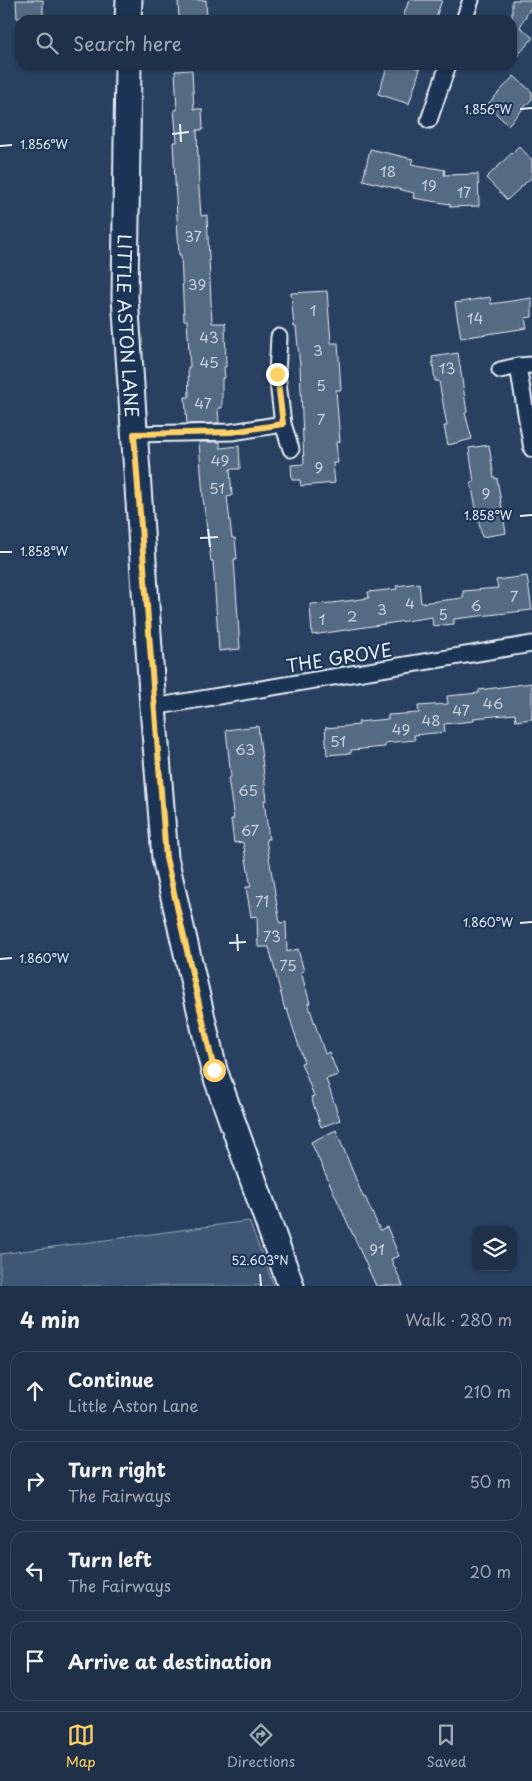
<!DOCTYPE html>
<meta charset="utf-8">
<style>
body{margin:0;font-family:"Playpen Sans",sans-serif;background:#273850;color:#f1f3f6}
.controls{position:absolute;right:15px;bottom:15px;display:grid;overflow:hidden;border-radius:10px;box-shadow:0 1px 4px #0004}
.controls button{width:45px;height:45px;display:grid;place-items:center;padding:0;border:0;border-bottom:1px solid #3c4b61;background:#1f3049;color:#f1f3f6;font:25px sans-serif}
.stop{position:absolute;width:15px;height:15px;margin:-11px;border:4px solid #ffd166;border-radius:50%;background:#fff}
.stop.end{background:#ffd166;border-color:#fff;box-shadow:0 1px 5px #0008}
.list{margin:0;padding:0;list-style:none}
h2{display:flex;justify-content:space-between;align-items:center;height:65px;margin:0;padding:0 20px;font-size:21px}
h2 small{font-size:16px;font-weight:400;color:#a1a9b4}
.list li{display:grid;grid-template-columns:32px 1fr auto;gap:15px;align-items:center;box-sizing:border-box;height:80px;margin:0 10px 10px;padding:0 10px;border:1px solid #3c4b61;border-radius:15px}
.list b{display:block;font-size:19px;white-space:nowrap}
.list p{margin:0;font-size:16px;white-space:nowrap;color:#a1a9b4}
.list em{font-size:16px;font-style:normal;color:#a1a9b4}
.icon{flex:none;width:28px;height:28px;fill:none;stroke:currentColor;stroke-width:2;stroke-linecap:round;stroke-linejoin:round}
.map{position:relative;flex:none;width:532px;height:1286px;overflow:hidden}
.search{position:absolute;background:#1f3049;box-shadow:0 1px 4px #0004;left:15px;right:15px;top:15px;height:55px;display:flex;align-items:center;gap:12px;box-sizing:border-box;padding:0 18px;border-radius:15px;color:#a1a9b4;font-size:19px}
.sheet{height:425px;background:#1f3049}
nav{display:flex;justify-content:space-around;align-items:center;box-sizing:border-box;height:70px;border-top:1px solid #3c4b61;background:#1f3049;font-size:14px;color:#a1a9b4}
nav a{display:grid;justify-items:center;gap:2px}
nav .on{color:#ffd166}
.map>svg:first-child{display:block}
</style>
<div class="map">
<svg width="532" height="1286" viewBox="0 0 532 1286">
<rect width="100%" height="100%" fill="#294061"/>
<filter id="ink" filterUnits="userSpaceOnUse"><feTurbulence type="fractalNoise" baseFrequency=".02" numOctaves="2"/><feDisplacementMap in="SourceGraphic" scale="10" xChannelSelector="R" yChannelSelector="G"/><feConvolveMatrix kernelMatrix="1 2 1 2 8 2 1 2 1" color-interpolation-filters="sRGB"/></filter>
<g filter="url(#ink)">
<path fill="#415774" stroke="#94a4b6" d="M249 1221 274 1286H0V1254Z"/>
<g fill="#556a83" stroke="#e8f1f8">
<path d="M16 0H43V18H17Z"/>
<path d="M178 0H206L207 19 179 20Z"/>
<path d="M409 0H442L435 20H412L403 17Z"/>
<path d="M512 0H532V5L520 27 532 37V39L512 62Z"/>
<path d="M388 65H407L420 69 409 104 378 94Z"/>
<path d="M192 70 194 109H202L203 130H197L199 188 201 216 207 215 212 323H225L226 367H224L225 378H222V408H218L219 423 187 424 185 397H189L188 367H190L187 320H184L181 255H179L173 142H177L174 110H177L175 71Z"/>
<path d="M514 76 532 92V99L508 125 487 105Z"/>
<path d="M519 146 532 160V177L507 200 486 178Z"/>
<path d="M370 149 413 159 411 164 445 170 444 175 478 174 479 206 450 207V204L413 198 414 193 363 180Z"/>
<path d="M327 291 331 343H338L341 390H336L340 442H336L338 463H333L335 483 301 486 300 480H292L291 465 304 464 300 366 296 327H294L291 293Z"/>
<path d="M490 297 491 304 532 298V317L525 318 527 328 461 338 455 303Z"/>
<path d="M458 353 467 412 465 413 472 439 448 445 444 426H447L439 381H435L432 357Z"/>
<path d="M199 442H220V448L239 446 240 469H230L232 496 227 497 232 538H235L237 559H234L240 649 219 651 213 561H211L203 498Z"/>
<path d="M489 445 494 478H497L506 533 482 537 471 483 474 482 469 448Z"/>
<path d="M527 576 532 610 454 619V624L433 626 432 617 312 635 310 604 332 603 369 598 368 592 397 589 396 586 419 583 421 603 463 598V591L498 588 496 580Z"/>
<path d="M532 683V719L516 721 515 714 474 718V721L444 724 445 732 414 735 415 740 385 743V747L351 750V753L327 755 325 728 359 725 358 722 388 719V715L419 713 418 706 448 704 447 696 479 693V690Z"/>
<path d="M258 726 267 800H264L269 839H266L280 923 286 922 287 952 298 949 304 971 301 972 310 1003H308L325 1054 329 1052 338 1075 326 1079 340 1120 321 1127 311 1097 314 1096 301 1063 304 1062 287 1009 285 1010 269 947H258L257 916 251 917 246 887H251L243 842 234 843 231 819H234L228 778 231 777 226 730Z"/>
<path d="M336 1130 363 1197H365L380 1230 387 1227 399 1256 391 1259 403 1286H376L311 1142Z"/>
</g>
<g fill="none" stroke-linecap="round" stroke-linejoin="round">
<g stroke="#e8f1f8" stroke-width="19">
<g id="minor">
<path d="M464 20 471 0"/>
<path d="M429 120 448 65"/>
<path d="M279 337 277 374 283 424 291 449"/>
<path d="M532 365 518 366 532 449"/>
<path d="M500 370 518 366"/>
<path d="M133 434 232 432 283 424"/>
<path d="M153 707 532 644"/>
</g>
</g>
<g stroke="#e8f1f8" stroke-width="29">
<g id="primary">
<path d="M128 20 129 0"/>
<path id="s1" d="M128 65 125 297 153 707 165 858 214 1070 291 1286"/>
</g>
</g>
<use href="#minor" stroke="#1d3557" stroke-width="15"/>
<use href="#primary" stroke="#1d3557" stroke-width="25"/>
</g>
</g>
<g fill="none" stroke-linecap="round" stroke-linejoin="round" filter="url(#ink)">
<path stroke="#ffd166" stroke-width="6" d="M214 1070 166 858 134 434 232 432 283 424 277 374"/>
</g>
<path fill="none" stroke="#e8f1f8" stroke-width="2" d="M520 109 532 108M180 124 181 142M172 134 189 132M0 146 12 145M520 516 532 515M208 529 210 547M200 538 218 537M0 552H12M520 923 532 922M237 934 238 951M229 943 246 942M0 959 12 958M260 1274 261 1286"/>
<g text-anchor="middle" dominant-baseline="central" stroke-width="4.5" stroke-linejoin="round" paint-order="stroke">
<g font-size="15" fill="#c3cfdb">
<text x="388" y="170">18</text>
<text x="429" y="184">19</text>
<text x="464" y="191">17</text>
<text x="193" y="235">37</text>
<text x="197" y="283">39</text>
<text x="313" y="309">1</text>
<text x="475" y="317">14</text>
<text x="209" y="336">43</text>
<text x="318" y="349">3</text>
<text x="209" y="361">45</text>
<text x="447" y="367">13</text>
<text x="321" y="384">5</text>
<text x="203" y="402">47</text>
<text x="321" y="418">7</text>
<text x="220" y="459">49</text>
<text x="319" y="466">9</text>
<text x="217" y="487">51</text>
<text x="486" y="492">9</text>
<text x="514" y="595">7</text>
<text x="410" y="602">4</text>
<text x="476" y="604">6</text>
<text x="382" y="608">3</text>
<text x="443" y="613">5</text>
<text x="352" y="615">2</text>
<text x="322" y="618">1</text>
<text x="493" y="702">46</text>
<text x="461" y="709">47</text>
<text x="431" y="719">48</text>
<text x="401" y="728">49</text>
<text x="338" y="740">51</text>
<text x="245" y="748">63</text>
<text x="248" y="789">65</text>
<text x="250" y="829">67</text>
<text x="262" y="900">71</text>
<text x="272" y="935">73</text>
<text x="288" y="964">75</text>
<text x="377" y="1248">91</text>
</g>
<g font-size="18" fill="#e8f1f8" stroke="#1d3557">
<text stroke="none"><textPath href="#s1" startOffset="261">LITTLE ASTON LANE</textPath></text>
<text transform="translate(339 657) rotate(-9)">THE GROVE</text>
</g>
</g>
<g font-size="12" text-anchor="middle" fill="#e8f1f8" stroke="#1d3557" stroke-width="4.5" stroke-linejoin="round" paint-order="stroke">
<text x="488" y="114">1.856°W</text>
<text x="44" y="149">1.856°W</text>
<text x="488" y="520">1.858°W</text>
<text x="44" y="556">1.858°W</text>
<text x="488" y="927">1.860°W</text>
<text x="44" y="963">1.860°W</text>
<text x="260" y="1265">52.603°N</text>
</g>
</svg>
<div class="controls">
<button><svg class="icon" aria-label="layers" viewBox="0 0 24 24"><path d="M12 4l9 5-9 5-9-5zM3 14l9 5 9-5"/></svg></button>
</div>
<div class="stop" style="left:214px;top:1070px"></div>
<div class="stop end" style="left:277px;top:374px"></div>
<div class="search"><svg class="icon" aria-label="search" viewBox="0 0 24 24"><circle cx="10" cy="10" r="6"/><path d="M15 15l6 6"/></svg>Search here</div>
</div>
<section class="sheet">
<h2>4 min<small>Walk · 280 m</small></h2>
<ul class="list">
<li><svg class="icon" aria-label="ahead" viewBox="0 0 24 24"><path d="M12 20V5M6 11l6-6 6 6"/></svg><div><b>Continue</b><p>Little Aston Lane</p></div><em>210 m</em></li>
<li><svg class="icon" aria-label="right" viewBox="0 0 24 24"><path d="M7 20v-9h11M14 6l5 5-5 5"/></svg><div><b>Turn right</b><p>The Fairways</p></div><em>50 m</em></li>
<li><svg class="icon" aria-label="left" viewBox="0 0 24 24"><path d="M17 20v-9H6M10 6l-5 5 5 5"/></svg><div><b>Turn left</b><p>The Fairways</p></div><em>20 m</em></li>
<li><svg class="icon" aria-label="arrive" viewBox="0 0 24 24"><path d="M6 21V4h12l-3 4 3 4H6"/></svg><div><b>Arrive at destination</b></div></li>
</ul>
</section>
<nav>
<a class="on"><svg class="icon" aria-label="map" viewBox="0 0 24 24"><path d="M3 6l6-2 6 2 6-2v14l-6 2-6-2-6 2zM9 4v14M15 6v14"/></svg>Map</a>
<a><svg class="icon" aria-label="directions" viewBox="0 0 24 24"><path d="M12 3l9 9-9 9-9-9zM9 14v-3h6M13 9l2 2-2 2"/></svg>Directions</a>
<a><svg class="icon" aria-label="saved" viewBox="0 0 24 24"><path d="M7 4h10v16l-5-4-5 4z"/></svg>Saved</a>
</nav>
